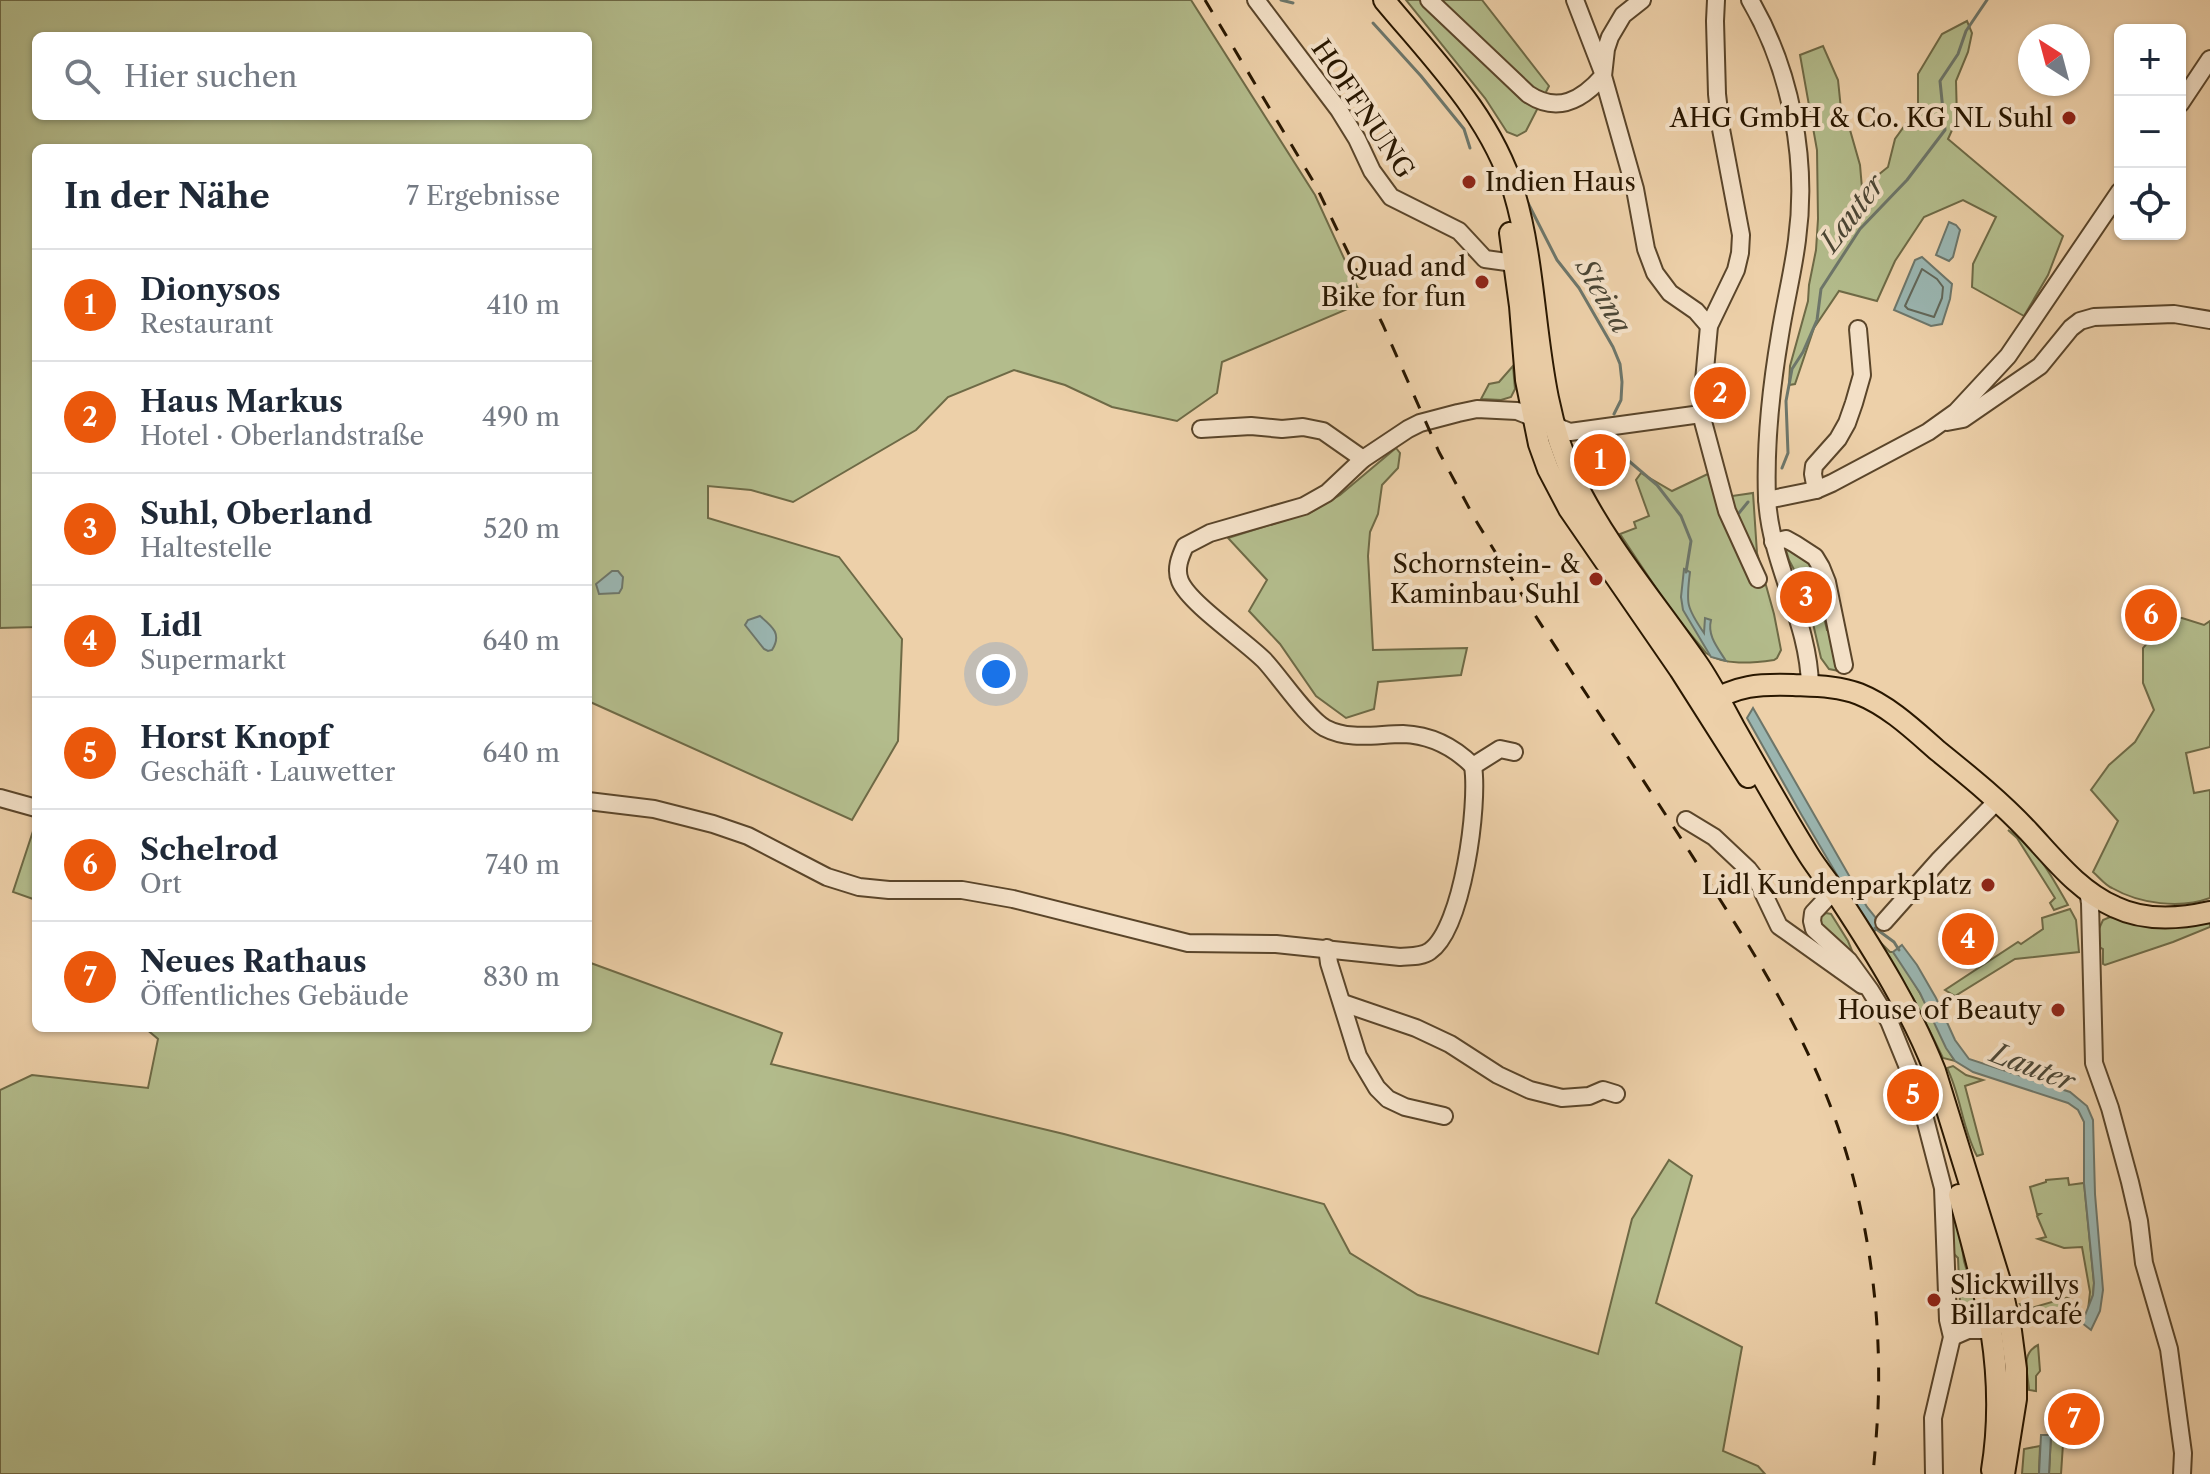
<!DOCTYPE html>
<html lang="de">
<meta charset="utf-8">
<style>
body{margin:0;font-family:"Libre Caslon Text",serif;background:#f6f6f7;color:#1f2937}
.controls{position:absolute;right:24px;top:24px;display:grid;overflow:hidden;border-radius:12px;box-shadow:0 2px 6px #0004}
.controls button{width:72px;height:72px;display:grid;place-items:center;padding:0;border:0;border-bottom:2px solid #e0e1e3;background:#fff;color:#1f2937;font:40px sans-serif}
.compass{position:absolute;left:2018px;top:24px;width:72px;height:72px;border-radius:50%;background:#fff;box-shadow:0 2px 6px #0004;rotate:324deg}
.you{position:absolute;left:996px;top:674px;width:28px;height:28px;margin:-20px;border:6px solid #fff;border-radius:50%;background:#1a73e8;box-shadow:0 0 0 12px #1a73e833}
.badge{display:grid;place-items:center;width:52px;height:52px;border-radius:50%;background:#ea580c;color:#fff;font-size:26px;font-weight:700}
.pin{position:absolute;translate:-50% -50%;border:4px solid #fff;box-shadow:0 2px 8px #0006}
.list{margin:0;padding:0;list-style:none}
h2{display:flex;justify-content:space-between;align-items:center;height:104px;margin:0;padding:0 32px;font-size:34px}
h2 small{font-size:26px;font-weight:400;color:#747a83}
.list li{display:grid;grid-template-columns:52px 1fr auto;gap:24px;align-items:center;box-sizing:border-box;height:112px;padding:0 32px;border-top:2px solid #e0e1e3}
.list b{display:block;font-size:30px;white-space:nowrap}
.list p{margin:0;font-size:26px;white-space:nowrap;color:#747a83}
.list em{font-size:26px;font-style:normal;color:#747a83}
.icon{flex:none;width:44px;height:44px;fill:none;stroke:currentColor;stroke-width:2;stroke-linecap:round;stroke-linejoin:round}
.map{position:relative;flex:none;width:2210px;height:1474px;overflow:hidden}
.search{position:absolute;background:#fff;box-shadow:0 2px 6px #0004;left:32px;top:32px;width:560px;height:88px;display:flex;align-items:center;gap:20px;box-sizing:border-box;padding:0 28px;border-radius:12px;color:#747a83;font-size:30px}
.panel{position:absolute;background:#fff;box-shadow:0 2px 6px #0004;left:32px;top:144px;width:560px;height:888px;border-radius:12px}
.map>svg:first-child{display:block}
</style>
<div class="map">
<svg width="2210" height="1474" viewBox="0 0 2210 1474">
<rect width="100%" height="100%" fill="#edd0a9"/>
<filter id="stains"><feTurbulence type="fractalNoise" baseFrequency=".0025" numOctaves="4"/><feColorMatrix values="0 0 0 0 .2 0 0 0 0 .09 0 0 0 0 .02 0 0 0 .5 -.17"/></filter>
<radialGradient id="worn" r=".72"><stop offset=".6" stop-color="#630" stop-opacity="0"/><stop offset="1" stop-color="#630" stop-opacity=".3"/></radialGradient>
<g fill="#b3bc8c" stroke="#6e6a46" stroke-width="2" fill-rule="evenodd">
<path d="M0 0H1191L1315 195 1364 302 1222 362 1217 393 1177 421 1112 407 1065 385 1014 370 948 397 916 430 793 502 751 490 708 486V518L839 557 902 639 898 741 852 820 588 701V148H36V627L0 628ZM36 36H588V116H36Z"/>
<path d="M1406 0H1482L1549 86 1526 131 1517 136 1507 132 1485 98Z"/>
<path d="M1967 21 1972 33 1968 52 1956 81 1957 119 1948 139 2063 236 2048 275 2024 316 1972 287 1973 264 1996 217 1963 200 1924 217 1895 261 1877 301 1839 291 1814 328 1795 384 1789 385 1790 366 1808 301 1809 285 1816 250 1818 219 1817 150 1800 55 1823 46 1838 80 1843 129 1850 130 1860 165 1862 188 1888 167 1895 139 1918 107V74L1942 34Z"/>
<path d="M1513 366 1515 389 1511 397 1501 400 1481 399 1489 384 1499 382Z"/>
<path d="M1396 448 1400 453 1398 468 1382 485 1378 514 1370 532 1368 556 1373 650 1467 648 1461 675 1378 682 1374 709 1346 718 1316 696 1280 644 1249 611 1267 580 1228 538 1311 512 1340 495Z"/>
<path d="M1712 472 1719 498 1753 493 1757 553 1774 614 1781 650 1777 658 1774 660C1753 663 1724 666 1706 653L1672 612 1620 534 1636 528 1634 522 1649 516 1636 480 1641 473 1672 491Z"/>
<path d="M1785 547 1803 554 1821 576 1815 580 1827 630H1834L1839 671 1829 669 1821 658 1808 602 1812 600 1808 589 1803 587 1789 560Z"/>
<path d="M2168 618H2182L2204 625 2210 621V747L2186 753 2194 793 2210 790V898C2180 909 2140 904 2112 888 2105 885 2099 877 2093 872L2118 821 2091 790 2109 765 2135 742 2154 710 2143 683V648Z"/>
<path d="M36 822V900L13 892Z"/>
<path d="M2008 830C2037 847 2052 877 2068 905L2054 910 2050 903 2055 898 2017 838Z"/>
<path d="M2070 909 2076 920 2079 952 2015 959 1955 996 1945 990 2018 942 2021 944 2043 929 2042 918Z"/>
<path d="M1826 913 1831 914 1848 941 1855 958 1820 925 1821 917Z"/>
<path d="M2110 917 2210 922V927L2173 942 2105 965 2103 964V949L2097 946V933L2103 920Z"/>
<path d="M1880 942 1890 952H1893C1908 971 1920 992 1931 1014 1939 1030 1945 1046 1955 1061L1943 1058 1917 1005Z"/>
<path d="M588 962 782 1033 771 1064 1064 1134 1324 1204 1350 1253 1418 1295 1598 1354 1632 1219 1669 1160 1692 1176 1656 1303 1742 1347 1723 1451 1758 1466 1765 1474H0V1090L32 1075 148 1088 158 1039 145 1028H588Z"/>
<path d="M1953 1066 1966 1075 1983 1080 1965 1086 1983 1154 1977 1156C1962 1128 1961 1096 1947 1068Z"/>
<path d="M2068 1178 2069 1185 2084 1183 2094 1283 2093 1295 2088 1310 2090 1292 2082 1247 2064 1248 2038 1239 2046 1237 2037 1216 2040 1214H2037L2030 1187 2046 1182V1180Z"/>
<path d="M1958 1221 1964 1261 1978 1309 1973 1320 1963 1325 1956 1323 1954 1304 1960 1302 1958 1258 1952 1252 1953 1223Z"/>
<path d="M2069 1297 2063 1310 2034 1322 2020 1304 2028 1302 2031 1308Z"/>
<path d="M2038 1345 2040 1371 2036 1376V1391L2029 1390C2028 1372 2020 1354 2038 1345Z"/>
<path d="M2056 1429H2064L2061 1474H2049L2051 1435 2055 1434Z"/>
<path d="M2040 1446 2039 1474H2022L2024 1449Z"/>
</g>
<g fill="#9ab5b0" stroke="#6d766a" stroke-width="2">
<path d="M1949 222 1956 225 1960 230 1953 257 1949 261 1936 255Z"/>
<path d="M1922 257 1952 284 1950 299 1942 324 1931 326 1894 310 1915 260Z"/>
<path d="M1684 569 1690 572C1686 603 1686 607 1704 633L1705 618 1711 620C1707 636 1718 648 1726 661L1711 657 1683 610 1681 597Z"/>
<path d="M612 571H618L623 577 622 588 619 593 599 594 596 584Z"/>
<path d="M760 616C773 627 782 634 772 650L768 651 764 649 745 625 748 620Z"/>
<path d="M1753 708 1867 907 1880 923 1874 932 1850 897 1801 814 1747 718Z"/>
<path d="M1902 945 1917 965 1936 998 1955 1040 1969 1059 2070 1092 2087 1106 2093 1120 2095 1194 2103 1290 2100 1311 2091 1330 2082 1323 2093 1295 2094 1283 2084 1183V1122L2078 1110 2068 1103 1973 1072 1955 1061 1946 1048 1920 993 1893 952Z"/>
<path d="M2041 1435H2051L2049 1474H2039Z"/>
</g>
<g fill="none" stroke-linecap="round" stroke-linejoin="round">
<path stroke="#626658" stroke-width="2" d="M1922 269 1937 279 1943 287 1942 298 1934 317 1908 309 1905 306Z"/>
<g stroke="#6d766a" stroke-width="3">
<path d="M1281 0 1293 3"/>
<path d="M1373 23 1421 76 1464 129 1470 148"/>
<path d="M1528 203 1557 260 1579 288 1613 347 1620 364 1622 382 1621 400 1614 414"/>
<path d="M1610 435 1616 450 1657 485 1681 516 1691 541 1686 572"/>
<path d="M1782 468 1788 453 1786 401 1792 369 1803 352 1817 320 1821 289 1860 229 1907 180 1945 130 1940 81 1958 54 1966 31 1987 0"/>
<path d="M1739 513 1748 502"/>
<path d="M1875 928 1894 942 1899 950"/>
</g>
<g stroke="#5a452a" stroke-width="20">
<g id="minor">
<path d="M1256 0 1339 110 1357 139 1372 171 1391 197 1459 231 1485 259 1514 263H1525"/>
<path d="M1429 0 1528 94C1558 114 1582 100 1603 76"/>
<path d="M1575 0 1602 70"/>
<path d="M1642 0 1623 15 1610 37 1606 49 1603 76 1635 189 1646 249 1655 273 1670 293 1696 311 1709 326"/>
<path d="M1716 0 1715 21 1717 94 1721 129 1741 235 1740 253 1736 270 1709 326 1701 414 1727 511 1758 579"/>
<path d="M1750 0C1791 70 1808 160 1797 240 1793 272 1785 303 1780 335 1771 388 1765 444 1767 498 1770 563 1809 621 1810 686"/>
<path d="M2180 104 2210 59"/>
<path d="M1947 422 1963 419 2040 366 2071 328 2080 321 2094 317 2174 314 2210 320"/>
<path d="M1201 429 1251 426 1282 429 1303 427 1323 431 1363 459"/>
<path d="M1816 490 1813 474 1814 466 1838 439 1847 423 1854 403 1862 375 1858 329"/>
<path d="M1767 500 1816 490 1832 483 1928 432 1956 412 2008 356 2120 191"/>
<path d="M1773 542 1786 539 1795 544 1815 557 1821 567 1827 582 1844 665"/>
<path d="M1473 766C1454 747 1430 735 1403 734 1377 734 1350 741 1325 728 1307 718 1280 677 1264 660 1244 640 1189 603 1180 581 1175 569 1180 557 1185 546L1210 533 1304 506 1327 493 1363 459 1408 429 1420 423 1458 413 1477 409 1517 411 1570 432 1701 414"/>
<path d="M1473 766 1500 749 1514 752"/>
<path d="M0 798 36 808"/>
<path d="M588 801 654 809 713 824 748 836 827 877 859 887 889 890H962L1013 899 1188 943 1276 944 1400 957C1410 956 1422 957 1430 951 1463 928 1479 804 1473 766"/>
<path d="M1686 820 1714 837 1748 869 1758 882 1779 926 1862 985"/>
<path d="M2088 891 2090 903 2094 1063 2110 1108 2130 1182 2139 1221 2144 1263 2169 1349 2183 1453 2182 1474"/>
<path d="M1827 898 1813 913 1812 921 1814 929 1849 961 1870 990 1889 1021 1918 1092 1943 1188 1948 1320 1952 1337 1933 1418 1934 1474"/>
<path d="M1884 922 1940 859 1997 801"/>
<path d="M1327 948 1329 963 1358 1056 1377 1088 1388 1099 1405 1107 1444 1116"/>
<path d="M1343 1003 1416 1028 1450 1044 1498 1075 1530 1090 1562 1098 1589 1096 1603 1090 1616 1094"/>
<path d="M1952 1337 1968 1330H1993"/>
</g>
</g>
<g stroke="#291700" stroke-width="24">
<g id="major">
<path d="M1384 0C1433 59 1491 116 1514 192 1542 286 1531 389 1574 479 1604 543 1657 605 1697 663 1711 683 1722 705 1734 727 1758 769 1782 812 1808 854 1818 870 1830 884 1840 899 1876 954 1911 1010 1935 1071L2000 1281 2011 1331 2016 1369V1399L2004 1474"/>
<path d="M1510 233 1520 306 1526 380 1539 444 1548 469 1569 509 1680 670 1748 777"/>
<path d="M1707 704C1737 685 1759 684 1793 685 1815 686 1839 686 1859 694 1889 706 1914 730 1938 751 1969 776 2001 802 2029 832 2055 860 2079 891 2115 907 2144 921 2179 919 2210 912"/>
<path d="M1959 1195C1985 1290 2008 1371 1992 1470"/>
</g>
</g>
<use href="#minor" stroke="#f3e0c7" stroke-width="16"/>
<use href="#major" stroke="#edd0a9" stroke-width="20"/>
<path stroke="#291700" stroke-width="3" stroke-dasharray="14 14" stroke-linecap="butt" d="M1205 0 1316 186 1383 325 1439 452 1475 519C1548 640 1629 756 1705 876 1756 956 1807 1036 1838 1127 1868 1215 1882 1314 1878 1408 1877 1430 1875 1452 1873 1474"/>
</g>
<g fill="#8f2418" stroke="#f3e0c7" stroke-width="3">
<circle cx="2069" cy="118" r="8"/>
<circle cx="1469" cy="182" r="8"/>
<circle cx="1482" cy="282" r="8"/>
<circle cx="1596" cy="579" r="8"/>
<circle cx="1988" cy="885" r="8"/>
<circle cx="2058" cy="1010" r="8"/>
<circle cx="1934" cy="1300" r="8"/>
</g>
<g text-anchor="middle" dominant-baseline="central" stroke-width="8" stroke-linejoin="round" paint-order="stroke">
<g font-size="26" fill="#291700" stroke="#f3e0c7">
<text transform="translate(1363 109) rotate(56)">HOFFNUNG</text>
</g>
<g font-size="26" fill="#291700" stroke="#f3e0c7" text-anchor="end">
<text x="2053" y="118">AHG GmbH &amp; Co. KG NL Suhl</text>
<text x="1485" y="182" text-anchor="start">Indien Haus</text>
<text x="1466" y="267">Quad and<tspan x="1466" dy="30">Bike for fun</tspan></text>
<text x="1580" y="564">Schornstein- &amp;<tspan x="1580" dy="30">Kaminbau Suhl</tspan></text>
<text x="1972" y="885">Lidl Kundenparkplatz</text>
<text x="2042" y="1010">House of Beauty</text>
<text x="1950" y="1285" text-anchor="start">Slickwillys<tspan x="1950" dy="30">Billardcafé</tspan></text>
</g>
<g font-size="28" font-style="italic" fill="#4b4635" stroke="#f3e0c7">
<text transform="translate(1852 213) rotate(-53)">Lauter</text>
<text transform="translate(1604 296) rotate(60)">Steina</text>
<text transform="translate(2033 1067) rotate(21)">Lauter</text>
</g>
</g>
<rect width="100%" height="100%" filter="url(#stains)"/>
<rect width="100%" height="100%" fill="url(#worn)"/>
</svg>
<div class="controls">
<button>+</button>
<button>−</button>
<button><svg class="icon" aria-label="locate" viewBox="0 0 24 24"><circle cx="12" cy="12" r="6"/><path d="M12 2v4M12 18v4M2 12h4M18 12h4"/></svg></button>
</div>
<svg class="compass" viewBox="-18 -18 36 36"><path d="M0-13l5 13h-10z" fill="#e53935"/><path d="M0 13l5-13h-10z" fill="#747a83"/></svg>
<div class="you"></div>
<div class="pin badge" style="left:1600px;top:460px">1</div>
<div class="pin badge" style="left:1720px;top:393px">2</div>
<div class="pin badge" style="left:1806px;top:597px">3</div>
<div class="pin badge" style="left:1968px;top:939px">4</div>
<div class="pin badge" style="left:1913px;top:1095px">5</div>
<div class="pin badge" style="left:2151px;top:615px">6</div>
<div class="pin badge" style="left:2074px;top:1419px">7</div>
<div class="search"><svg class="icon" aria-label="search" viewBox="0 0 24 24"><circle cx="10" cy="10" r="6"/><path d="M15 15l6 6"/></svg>Hier suchen</div>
<section class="panel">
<h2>In der Nähe<small>7 Ergebnisse</small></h2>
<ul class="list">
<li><span class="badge">1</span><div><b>Dionysos</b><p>Restaurant</p></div><em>410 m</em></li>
<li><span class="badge">2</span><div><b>Haus Markus</b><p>Hotel · Oberlandstraße</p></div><em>490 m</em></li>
<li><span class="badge">3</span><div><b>Suhl, Oberland</b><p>Haltestelle</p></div><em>520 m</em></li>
<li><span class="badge">4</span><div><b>Lidl</b><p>Supermarkt</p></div><em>640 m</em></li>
<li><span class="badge">5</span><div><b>Horst Knopf</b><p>Geschäft · Lauwetter</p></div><em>640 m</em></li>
<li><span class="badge">6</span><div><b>Schelrod</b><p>Ort</p></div><em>740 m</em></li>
<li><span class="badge">7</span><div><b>Neues Rathaus</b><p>Öffentliches Gebäude</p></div><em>830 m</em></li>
</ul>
</section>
</div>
